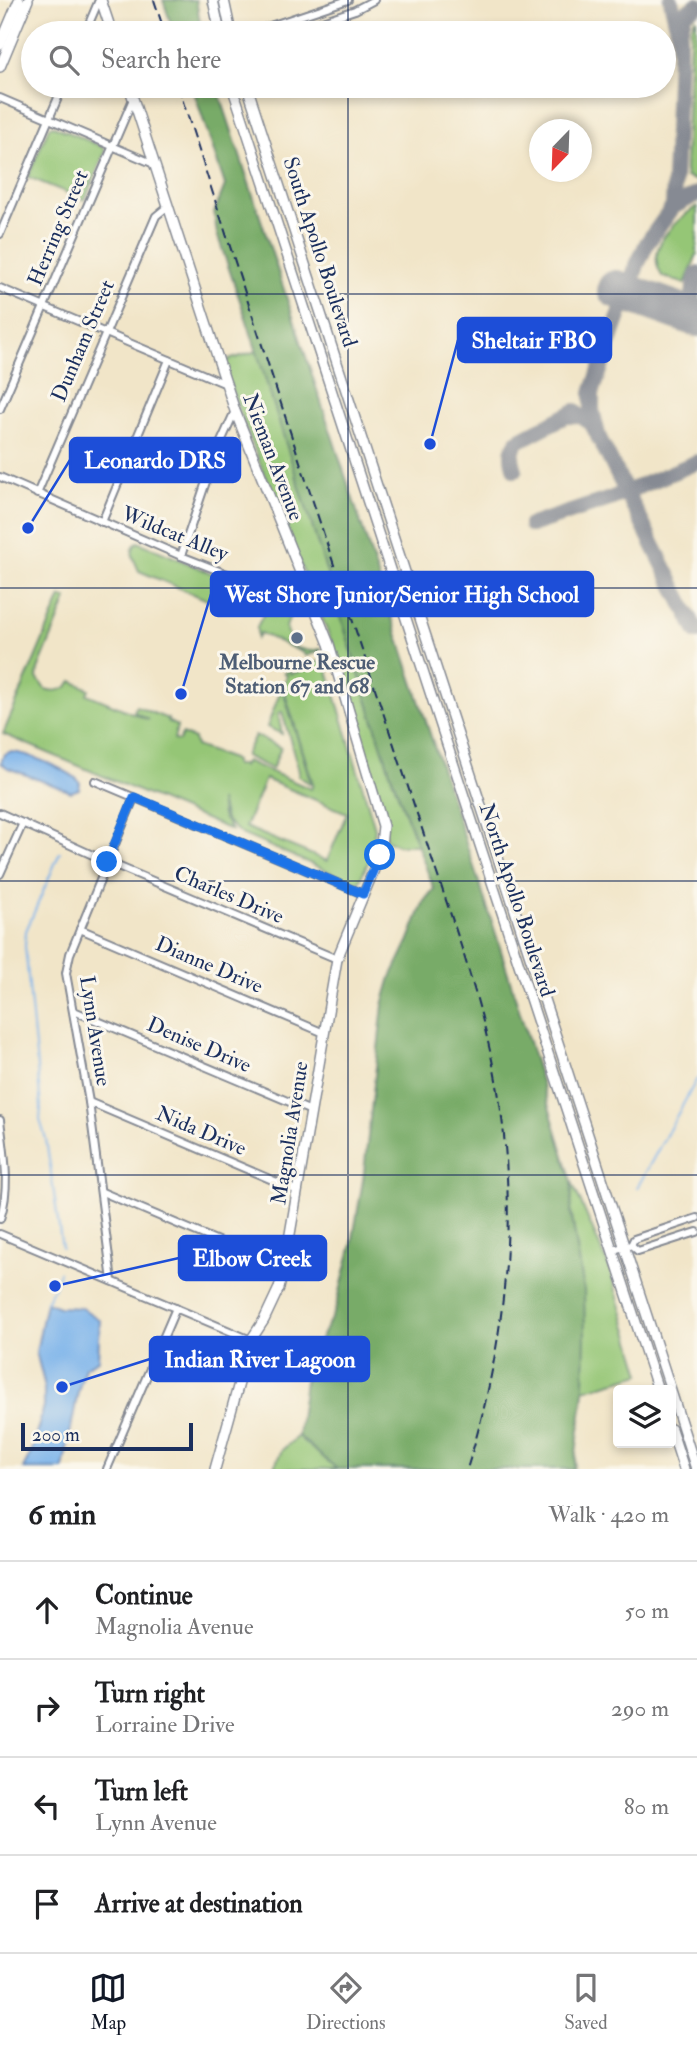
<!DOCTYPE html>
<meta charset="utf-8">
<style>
body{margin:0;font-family:"IM FELL Double Pica",serif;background:#f2f2f2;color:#202124}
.controls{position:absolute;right:21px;bottom:21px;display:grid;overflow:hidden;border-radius:7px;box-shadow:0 4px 10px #0003}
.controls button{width:63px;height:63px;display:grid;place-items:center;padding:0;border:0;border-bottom:2px solid #e0e0e0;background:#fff;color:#202124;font:35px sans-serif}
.compass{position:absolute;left:529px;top:119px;width:63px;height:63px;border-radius:50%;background:#fff;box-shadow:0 4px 10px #0003;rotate:203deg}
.scale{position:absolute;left:21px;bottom:18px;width:172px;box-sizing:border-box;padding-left:7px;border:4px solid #1b2f5e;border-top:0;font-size:19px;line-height:24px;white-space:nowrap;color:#1b2f5e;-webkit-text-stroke:5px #fbf7ec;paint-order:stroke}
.stop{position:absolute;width:21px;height:21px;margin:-16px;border:5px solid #1a73e8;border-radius:50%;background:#fff}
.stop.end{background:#1a73e8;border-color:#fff;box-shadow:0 2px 7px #0008}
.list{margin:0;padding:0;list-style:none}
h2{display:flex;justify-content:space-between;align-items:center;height:91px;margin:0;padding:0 28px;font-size:30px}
h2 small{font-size:23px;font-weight:400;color:#757577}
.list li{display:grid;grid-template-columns:46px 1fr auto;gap:21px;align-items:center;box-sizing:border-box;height:98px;padding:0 28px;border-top:2px solid #e0e0e0}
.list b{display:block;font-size:26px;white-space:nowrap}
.list p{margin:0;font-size:23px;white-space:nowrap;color:#757577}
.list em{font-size:23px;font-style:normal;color:#757577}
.icon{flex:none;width:38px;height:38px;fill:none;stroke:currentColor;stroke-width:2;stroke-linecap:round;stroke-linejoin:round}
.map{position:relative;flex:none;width:697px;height:1469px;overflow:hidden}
.search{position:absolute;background:#fff;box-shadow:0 4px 10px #0003;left:21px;right:21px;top:21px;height:77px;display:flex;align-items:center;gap:18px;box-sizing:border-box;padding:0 24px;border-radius:38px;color:#757577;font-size:26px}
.sheet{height:483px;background:#fff}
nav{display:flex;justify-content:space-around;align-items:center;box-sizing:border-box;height:98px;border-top:2px solid #e0e0e0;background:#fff;font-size:19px;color:#757577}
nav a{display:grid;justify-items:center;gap:4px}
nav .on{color:#111827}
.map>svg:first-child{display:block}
</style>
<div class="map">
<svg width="697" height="1469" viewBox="0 0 697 1469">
<rect width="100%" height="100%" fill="#fbf7ec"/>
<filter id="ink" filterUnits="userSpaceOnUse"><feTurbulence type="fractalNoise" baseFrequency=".0143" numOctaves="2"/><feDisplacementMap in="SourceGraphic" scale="14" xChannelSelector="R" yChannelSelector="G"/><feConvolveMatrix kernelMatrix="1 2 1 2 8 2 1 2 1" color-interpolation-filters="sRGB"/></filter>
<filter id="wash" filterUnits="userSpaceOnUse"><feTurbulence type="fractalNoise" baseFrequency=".00686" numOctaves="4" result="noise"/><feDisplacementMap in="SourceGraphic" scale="28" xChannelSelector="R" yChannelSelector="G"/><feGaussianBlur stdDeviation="1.57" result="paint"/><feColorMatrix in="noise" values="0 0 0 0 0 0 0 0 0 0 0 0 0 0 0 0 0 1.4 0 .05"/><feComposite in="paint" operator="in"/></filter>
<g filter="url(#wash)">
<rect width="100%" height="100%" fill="#f1e5c8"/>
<g fill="#95c676" stroke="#587a6a" stroke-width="2" fill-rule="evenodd">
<path d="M696 17 697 181 686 177 685 170 690 43 691 28Z"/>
<path d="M54 126 103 147 105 152 85 200 28 177 49 127Z"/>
<path d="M697 206V254L685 284 662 276C644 248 675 221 697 206Z"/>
<path d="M257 351 390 772 417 845H398L386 840 382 808 332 643 239 411 222 362Z"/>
<path d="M138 542 230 581 234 594 224 607 139 571C135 561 127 550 138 542Z"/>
<path d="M61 597 67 599 38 670 37 678 45 689C55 692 66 691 72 681L89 689 87 694 149 720 134 712 136 706 168 719 167 721 177 726 174 740 179 741 182 734 194 739 196 746 232 759 235 761V765H243L242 768 246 761 311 789 313 784 283 687 287 675 284 673 289 670 291 674 310 668V663L325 661 375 828 372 854 358 884 241 834 225 820 220 800 222 816 231 830 3 734ZM265 779 347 813 327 861 245 827Z"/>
<path d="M267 607 290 616 286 627 293 647 310 651 321 649V651L305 656 304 653 260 633 257 638V627Z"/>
<path d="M282 687 311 783V784L298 776 299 771 282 712 278 713 282 734 267 727Z"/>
<path d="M255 735 281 748 272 769 245 756Z"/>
<path d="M572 1182 609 1267 641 1374 584 1390V1290L571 1212Z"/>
<path d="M298 1436C310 1449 325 1457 337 1469H273L282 1450Z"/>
</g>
<g fill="#78ab67" stroke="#4a6d62" stroke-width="2">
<path d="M163 0H196L202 33H174Z"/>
<path d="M192 86H217L495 931 572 1182 571 1212 584 1290 585 1332 584 1392 574 1469H337L298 1436 307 1364 335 1311 352 1244 363 1180 383 1005 391 977 408 942 424 901 434 889 390 772 248 324 217 234 214 213 225 185Z"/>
</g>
<g fill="#7ab2ea" stroke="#4a70a4" stroke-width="2">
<path d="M10 752C24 752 73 771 80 783L79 789 71 792 8 768 1 763 4 754Z"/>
<path d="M46 1302 59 1307 82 1308 100 1320 98 1360 85 1367 78 1392 63 1469H23L31 1453 44 1406V1383L36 1352Z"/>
</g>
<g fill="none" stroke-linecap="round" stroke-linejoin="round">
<g stroke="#7ab2ea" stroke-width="2">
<path d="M60 852 26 931 25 946 41 1107 40 1120 46 1139 62 1248"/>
<path d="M637 1188 697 1079"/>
<path d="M46 1302 55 1286 59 1272"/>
</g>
<g stroke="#868a93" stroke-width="16">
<path d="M671 0 679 36V54L673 207"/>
<path d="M679 34 685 12 697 5"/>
<path d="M697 274C693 289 690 309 697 323"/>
<path d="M567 416H581L592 424 697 632"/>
<path d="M599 439 592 410V393L637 265 647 243 673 207 697 194"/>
<path d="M515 470C511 458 510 451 518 441L575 411"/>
<path d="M531 525 610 499 697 462"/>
</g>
<path stroke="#868a93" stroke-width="38" d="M616 289 697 318"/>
</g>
</g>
<g filter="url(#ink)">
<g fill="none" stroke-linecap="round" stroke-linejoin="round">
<g stroke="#868a93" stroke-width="10">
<g id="street">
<path d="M85 33 99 0"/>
<path d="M249 33 348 0"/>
<path d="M286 33 355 10 374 0"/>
<path d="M0 98 154 164"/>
<path d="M0 234 63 86"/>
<path d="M0 288 226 384"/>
<path d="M0 409 133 99"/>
<path d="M0 477 181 556 314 608"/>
<path d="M37 494 156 216 167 207"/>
<path d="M102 522 169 360"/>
<path d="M181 556 215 455 235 411"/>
<path d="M95 781 363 894"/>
<path d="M0 813 108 862 337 959"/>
<path d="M0 874 23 823"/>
<path d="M80 929 324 1033"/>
<path d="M74 1011 311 1111"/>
<path d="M89 1102 298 1191"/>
<path d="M0 1120C4 1153 11 1186 0 1219"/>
<path d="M102 1192 284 1269"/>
<path d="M0 1234 251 1340"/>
<path d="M631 1245 638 1251 697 1232"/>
<path d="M613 1250 631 1245 634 1239 697 1218"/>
<path d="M112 1281 89 1102 66 973 70 954 134 798"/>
<path d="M107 1469 176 1308"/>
</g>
</g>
<g stroke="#868a93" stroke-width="12">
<g id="secondary">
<path d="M101 0 112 33"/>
<path d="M213 0 220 33"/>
<path d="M224 0 231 33"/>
<path d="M0 45 19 0"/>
<path d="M0 67 28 0"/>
<path d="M129 86 235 411 329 644 383 826 380 855 337 959 284 1269 279 1288 264 1320 251 1340 215 1469"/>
<path d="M232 86 658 1390"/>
<path d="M247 86 671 1390"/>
<path d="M671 1391 696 1469"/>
<path d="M671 1429 684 1469"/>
</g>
</g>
<use href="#street" stroke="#fff" stroke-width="6"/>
<use href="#secondary" stroke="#fff" stroke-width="9"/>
<g stroke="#1b2f5e" stroke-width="2" stroke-dasharray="10 5" stroke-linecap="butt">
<path d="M154 0 165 33"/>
<path d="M178 86C236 264 293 443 353 622 380 704 408 786 435 868 460 941 485 1015 498 1091 519 1216 505 1348 467 1469"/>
</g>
</g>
</g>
<g fill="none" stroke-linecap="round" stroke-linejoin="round" filter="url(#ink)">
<path stroke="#1a73e8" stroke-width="9" d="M107 862 134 797 363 894 380 855"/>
</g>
<path fill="none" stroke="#1b2f5e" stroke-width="2" stroke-opacity="0.55" d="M348 0V33M348 86V1469M0 294H697M0 588H697M0 881H697M0 1175H697"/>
<circle fill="#5c6f8a" stroke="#fbf7ec" stroke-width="2.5" cx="297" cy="638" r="7"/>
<g text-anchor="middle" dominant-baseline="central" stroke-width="6" stroke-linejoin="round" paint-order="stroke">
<g font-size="21" fill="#1b2f5e" stroke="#fbf7ec">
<text transform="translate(58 228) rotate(-67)">Herring Street</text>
<text transform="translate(320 252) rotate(72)">South Apollo Boulevard</text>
<text transform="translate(83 341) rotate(-67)">Dunham Street</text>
<text transform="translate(273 457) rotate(69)">Nieman Avenue</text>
<text transform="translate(175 534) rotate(22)">Wildcat Alley</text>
<text transform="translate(229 895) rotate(23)">Charles Drive</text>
<text transform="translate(517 900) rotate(72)">North Apollo Boulevard</text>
<text transform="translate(209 965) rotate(23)">Dianne Drive</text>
<text transform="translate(95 1031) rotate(81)">Lynn Avenue</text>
<text transform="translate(199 1045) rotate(23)">Denise Drive</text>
<text transform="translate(201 1131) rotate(23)">Nida Drive</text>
<text transform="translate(290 1133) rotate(-81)">Magnolia Avenue</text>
</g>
<g font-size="21" font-weight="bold" fill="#4e5e75" stroke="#fbf7ec">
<text x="297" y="662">Melbourne Rescue<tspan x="297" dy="24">Station 67 and 68</tspan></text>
</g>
</g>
<path fill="none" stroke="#1d4ed8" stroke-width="2.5" d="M430 444L458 340M28 528L70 460M181 694L211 594M55 1286L179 1258M62 1387L150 1359"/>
<g fill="#1d4ed8" stroke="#fbf7ec" stroke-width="2.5">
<circle cx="430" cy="444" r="7"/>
<circle cx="28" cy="528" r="7"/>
<circle cx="181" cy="694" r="7"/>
<circle cx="55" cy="1286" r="7"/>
<circle cx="62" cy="1387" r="7"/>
</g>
<g fill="#1d4ed8" stroke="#1d4ed8" stroke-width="2.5">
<rect x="458" y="318" width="153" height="44" rx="7"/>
<rect x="70" y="438" width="170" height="44" rx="7"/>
<rect x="211" y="572" width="382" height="44" rx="7"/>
<rect x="179" y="1236" width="147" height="44" rx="7"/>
<rect x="150" y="1337" width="219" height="44" rx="7"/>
</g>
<g font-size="23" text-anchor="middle" font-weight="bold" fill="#fff">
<text x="534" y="348">Sheltair FBO</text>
<text x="155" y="468">Leonardo DRS</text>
<text x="402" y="602">West Shore Junior/Senior High School</text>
<text x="252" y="1266">Elbow Creek</text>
<text x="260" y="1367">Indian River Lagoon</text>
</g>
</svg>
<div class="controls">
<button><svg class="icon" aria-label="layers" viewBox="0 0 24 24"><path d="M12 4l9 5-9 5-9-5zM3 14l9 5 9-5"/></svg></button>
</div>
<svg class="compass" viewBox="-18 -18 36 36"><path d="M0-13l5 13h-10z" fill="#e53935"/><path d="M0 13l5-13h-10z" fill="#757577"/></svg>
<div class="scale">200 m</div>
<div class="stop" style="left:380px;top:855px"></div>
<div class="stop end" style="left:107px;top:862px"></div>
<div class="search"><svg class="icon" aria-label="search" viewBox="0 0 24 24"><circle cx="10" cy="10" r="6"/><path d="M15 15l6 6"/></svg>Search here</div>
</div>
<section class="sheet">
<h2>6 min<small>Walk · 420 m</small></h2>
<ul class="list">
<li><svg class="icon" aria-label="ahead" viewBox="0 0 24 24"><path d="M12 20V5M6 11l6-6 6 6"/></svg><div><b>Continue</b><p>Magnolia Avenue</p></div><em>50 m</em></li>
<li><svg class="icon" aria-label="right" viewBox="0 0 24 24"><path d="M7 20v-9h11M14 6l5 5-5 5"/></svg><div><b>Turn right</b><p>Lorraine Drive</p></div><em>290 m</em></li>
<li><svg class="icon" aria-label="left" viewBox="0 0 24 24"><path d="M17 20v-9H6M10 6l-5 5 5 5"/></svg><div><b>Turn left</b><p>Lynn Avenue</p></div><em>80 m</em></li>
<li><svg class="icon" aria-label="arrive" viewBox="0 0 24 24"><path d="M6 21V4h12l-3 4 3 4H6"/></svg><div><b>Arrive at destination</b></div></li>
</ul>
</section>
<nav>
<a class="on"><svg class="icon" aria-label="map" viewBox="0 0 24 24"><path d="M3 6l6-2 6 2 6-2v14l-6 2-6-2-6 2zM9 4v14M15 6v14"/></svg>Map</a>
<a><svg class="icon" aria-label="directions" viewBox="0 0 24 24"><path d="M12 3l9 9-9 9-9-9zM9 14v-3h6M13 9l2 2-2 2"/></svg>Directions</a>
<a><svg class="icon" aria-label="saved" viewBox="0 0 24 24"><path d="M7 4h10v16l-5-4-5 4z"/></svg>Saved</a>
</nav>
